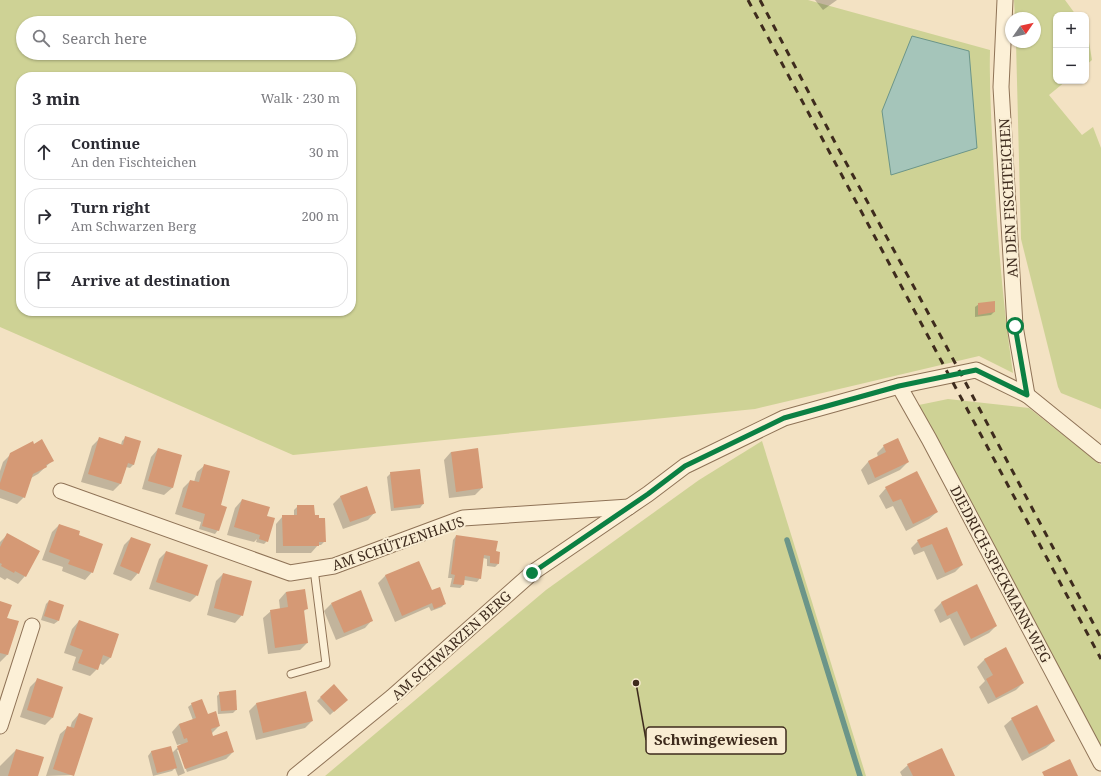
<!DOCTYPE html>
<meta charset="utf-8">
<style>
body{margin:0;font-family:"Noto Serif",serif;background:#f7f7f7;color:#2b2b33}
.controls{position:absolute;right:12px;top:12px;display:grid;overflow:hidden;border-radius:8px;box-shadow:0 1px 3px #0004}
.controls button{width:36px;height:36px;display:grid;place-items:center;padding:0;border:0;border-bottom:1px solid #e1e1e2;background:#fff;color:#2b2b33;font:20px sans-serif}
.compass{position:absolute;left:1005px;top:12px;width:36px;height:36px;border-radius:50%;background:#fff;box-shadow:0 1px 3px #0004;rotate:56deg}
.stop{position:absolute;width:12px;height:12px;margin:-9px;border:3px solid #0b8043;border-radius:50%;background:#fff}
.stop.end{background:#0b8043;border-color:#fff;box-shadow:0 1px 4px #0008}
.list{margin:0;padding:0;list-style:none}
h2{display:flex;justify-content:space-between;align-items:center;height:52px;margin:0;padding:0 16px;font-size:17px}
h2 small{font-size:13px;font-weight:400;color:#7c7c81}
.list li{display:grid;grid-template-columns:26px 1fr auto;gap:12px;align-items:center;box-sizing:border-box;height:56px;margin:0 8px 8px;padding:0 8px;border:1px solid #e1e1e2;border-radius:16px}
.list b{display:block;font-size:15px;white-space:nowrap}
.list p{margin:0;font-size:13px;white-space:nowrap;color:#7c7c81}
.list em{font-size:13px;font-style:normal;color:#7c7c81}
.icon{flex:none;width:22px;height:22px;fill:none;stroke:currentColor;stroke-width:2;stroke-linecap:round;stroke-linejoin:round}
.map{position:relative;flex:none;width:1101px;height:776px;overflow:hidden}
.search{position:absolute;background:#fff;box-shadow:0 1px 3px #0004;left:16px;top:16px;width:340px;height:44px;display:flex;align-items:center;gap:10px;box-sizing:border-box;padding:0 14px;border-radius:22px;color:#7c7c81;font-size:15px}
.panel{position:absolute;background:#fff;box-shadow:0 1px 3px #0004;left:16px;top:72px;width:340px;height:244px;border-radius:16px}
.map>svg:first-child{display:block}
</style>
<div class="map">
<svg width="1101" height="776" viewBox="0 0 1101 776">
<rect width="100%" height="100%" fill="#f3e2c3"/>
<g fill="#ced295" fill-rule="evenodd">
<path d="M0 0H808L990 50C989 91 992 132 994 174 998 241 1003 307 1013 373L979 356 755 409 293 455 0 327ZM23 23H349V53H23ZM21 77H351V311H21Z"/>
<path d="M1014 0H1065L1076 15H1056V81H1066L1049 95 1082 135 1093 127 1101 148V409L1061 393 1058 387 1021 239 1016 42H1035V18H1015Z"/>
<path d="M1086 33 1088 36 1092 60 1086 65Z"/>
<path d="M948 399 1029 408 1101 465V756L914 406Z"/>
<path d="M762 441 866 776H325L546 590 699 480Z"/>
</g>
<path fill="#a5c5ba" stroke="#6b9589" d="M912 36 969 51 977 148 891 175 882 111Z"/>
<g fill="#0003">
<path d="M815 0H837L823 10Z"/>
<path d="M979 304 994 312 991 315 975 317V307Z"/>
<path d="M126 437 134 464 130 468 126 467 120 484 113 491 81 482 92 446 99 439 121 445 122 441Z"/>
<path d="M34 445 53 460 38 474 31 478 24 497 17 504 0 498V471L3 462 11 454Z"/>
<path d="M884 446 908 462 900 470 868 485 861 470 868 462 878 457 877 453Z"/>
<path d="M158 449 181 456 172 488 164 495 142 489 151 457Z"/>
<path d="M451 452 482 488 475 495 449 498 444 460Z"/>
<path d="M205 465 219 506 226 508 218 530 215 534 199 529 201 522 175 514 183 488 190 481 194 482 197 472Z"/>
<path d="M419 470 423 504 420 508 391 511 387 477 391 473Z"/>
<path d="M886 488 937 512 929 519 906 531 893 506 886 509 879 496Z"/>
<path d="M341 496 375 512 368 520 343 529 333 504Z"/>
<path d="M242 500 266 516 267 541 264 544 256 542 257 539 254 542 227 535 235 508Z"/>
<path d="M298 506 314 516 325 541 321 545H318L311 553H276V524L283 516H294V510Z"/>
<path d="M59 525 77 536 92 572 85 580 62 571 63 567 42 560 52 532Z"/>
<path d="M946 528 962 565 955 572 937 580 924 551 914 555 911 548 918 541Z"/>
<path d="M8 534 25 576 18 584 7 578 5 580 0 577V542Z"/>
<path d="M456 536 495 552 498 564 495 567 487 566V559L483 558 480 578 477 582 464 580 463 585 460 588 450 587 452 578H448L453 540Z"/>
<path d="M131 538 138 573 131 581 113 574 124 545Z"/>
<path d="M166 552 197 595 190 602 149 589 159 559Z"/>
<path d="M418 562 431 592 445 603 442 607 431 611 429 607 395 622 378 583 385 576Z"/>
<path d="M223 574 242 615 235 623 207 615 216 581Z"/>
<path d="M976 586 996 626 989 633 964 646 950 618 940 623 934 610 941 603Z"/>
<path d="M304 590 306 609 303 612 307 643 300 650 268 654 263 618 271 611 280 609 279 600 286 592Z"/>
<path d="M49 601 58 621 54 624 41 620 46 604Z"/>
<path d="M0 602 6 618 18 622 7 655 0 662Z"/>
<path d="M331 604 372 620 365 628 336 640 324 611Z"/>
<path d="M79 621 111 657 103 665 99 663 97 669 90 676 72 670 76 657 64 653 72 629Z"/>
<path d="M985 659 1023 683 1016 690 988 704 979 687 985 681 977 667Z"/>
<path d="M38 679 52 718 45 725 20 717 30 687Z"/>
<path d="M220 693 236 710 233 713 218 714 217 696Z"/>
<path d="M321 697 343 703 330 715 317 701Z"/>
<path d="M192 704 206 714 219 726 212 733V737L233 752 226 759 187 772 179 750H177L185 773 178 776 175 768 172 771 153 776 148 756 151 752 172 753 181 744 177 745 172 732 179 724 193 720 188 707Z"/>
<path d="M256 704 312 721 305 728 256 740 249 711Z"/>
<path d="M79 714 73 775 46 776 60 734 68 727 70 728 72 722Z"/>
<path d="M1012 719 1054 741 1046 748 1022 761 1004 726Z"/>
<path d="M16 750 37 776H0V766Z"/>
<path d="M908 765 954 776H902L900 772Z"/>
</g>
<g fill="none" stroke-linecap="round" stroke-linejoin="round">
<path stroke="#6b9589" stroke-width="5.5" d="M787 540 860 776"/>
</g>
<g fill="#d59975">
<path d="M995 301V312L978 315V303Z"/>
<path d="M125 436 141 441 134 465 128 463 121 484 88 474 99 437 123 445Z"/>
<path d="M898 438 909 462 875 478 868 461 886 452 883 445Z"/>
<path d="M42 439 54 461 46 465 47 467 33 474 25 498 0 489V483L10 453 33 441 34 444Z"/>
<path d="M158 448 182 455 173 488 148 481Z"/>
<path d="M478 448 483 488 456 492 451 452Z"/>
<path d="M204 464 230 471 221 505 227 507 219 531 202 526 205 514 182 507 190 480 199 482Z"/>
<path d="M420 469 424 504 394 508 390 472Z"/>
<path d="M917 471 938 512 913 524 901 499 893 502 885 487Z"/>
<path d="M367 486 376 513 350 522 340 496Z"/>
<path d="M242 499 270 507 267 516 275 518 268 542 259 539 260 535 234 527Z"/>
<path d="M297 505H314L315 515H319V518H325L326 542H319V546H283L282 515H297Z"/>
<path d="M59 524 80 531 79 535 103 544 93 573 68 564 70 560 49 552Z"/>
<path d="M947 527 963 565 945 573 932 544 921 548 917 540Z"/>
<path d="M7 533 40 551 26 577 15 571 14 573 1 566 2 564 0 563V547Z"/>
<path d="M456 535 498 541 496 551 500 552 499 564 490 563V556L484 555 481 579 465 576 464 585 453 584 455 575 451 574Z"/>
<path d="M131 537 151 544 139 574 120 566Z"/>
<path d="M166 551 208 565 198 596 156 582Z"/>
<path d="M419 561 432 590 440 587 446 604 434 609 432 603 402 616 385 575Z"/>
<path d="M223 573 252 581 243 616 214 608Z"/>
<path d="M977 584 997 626 971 639 957 611 947 616 941 602Z"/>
<path d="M305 589 308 609 304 610 308 643 275 648 270 610 288 607 286 592Z"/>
<path d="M361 590 373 621 344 633 331 603Z"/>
<path d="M49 600 64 605 59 621 44 616Z"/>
<path d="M0 601 12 605 7 618 19 621 8 655 0 653Z"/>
<path d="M79 620 119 634 111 658 103 655 98 670 78 663 83 650 70 645Z"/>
<path d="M1006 647 1024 683 996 698 986 679 993 675 984 659Z"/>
<path d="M37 678 63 687 53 718 27 710Z"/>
<path d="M334 684 348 700 334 712 320 697Z"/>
<path d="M236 690 237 710 221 711 219 692Z"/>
<path d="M306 691 313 721 263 733 256 703Z"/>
<path d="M202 699 208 714 216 711 220 726 211 729 213 736 227 731 234 752 185 769 177 746 188 742 187 738 184 739 179 724 196 718 191 703Z"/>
<path d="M1037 705 1055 741 1029 754 1011 718Z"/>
<path d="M79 713 93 718 74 776 53 769 67 726 74 728Z"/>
<path d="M171 746 177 768 157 773 151 751Z"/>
<path d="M942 748 955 776H913L907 764Z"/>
<path d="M16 749 44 757 38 776H8Z"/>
<path d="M1070 759 1078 776H1044L1042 772Z"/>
</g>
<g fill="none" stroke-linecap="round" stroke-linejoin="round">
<g stroke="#8f7357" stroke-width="9">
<path id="service" d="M291 674 326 664 314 569"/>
</g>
<g stroke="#8f7357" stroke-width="17">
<g id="minor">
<path d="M1005 0 1001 87 1015 326 1027 395"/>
<path d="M899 386 929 439 1101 763"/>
<path d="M61 491 290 573 334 566 463 518 629 507"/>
<path d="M0 726 32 626"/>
<path d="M295 776 392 697 532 573 648 494 685 466 784 418 899 386 976 370 1027 395 1101 455"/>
</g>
</g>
<use href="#service" stroke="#fcf0d7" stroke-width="7"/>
<use href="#minor" stroke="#fcf0d7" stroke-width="15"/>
<g stroke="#3e2b1d" stroke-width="3" stroke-dasharray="7 7" stroke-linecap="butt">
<path d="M748 0 1101 659"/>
<path d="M760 0 838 148 944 342 1101 638"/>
</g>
</g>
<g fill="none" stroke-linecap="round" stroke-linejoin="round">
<path stroke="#0b8043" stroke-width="5" d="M532 573 648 494 685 466 784 418 899 386 976 370 1027 395 1015 326"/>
</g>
<g text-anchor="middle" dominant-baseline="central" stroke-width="4" stroke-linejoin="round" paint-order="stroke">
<g font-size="14" fill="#3e2b1d" stroke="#f9edd3">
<text transform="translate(1008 198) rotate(-93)">AN DEN FISCHTEICHEN</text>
<text transform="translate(398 543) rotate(-19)">AM SCHÜTZENHAUS</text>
<text transform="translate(1001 574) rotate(62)">DIEDRICH-SPECKMANN-WEG</text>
<text transform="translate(451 645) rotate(-42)">AM SCHWARZEN BERG</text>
</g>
</g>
<path fill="none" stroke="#3e2b1d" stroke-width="1.5" d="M636 683L646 740"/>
<circle fill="#3e2b1d" stroke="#f9edd3" stroke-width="1.5" cx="636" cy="683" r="4"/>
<rect fill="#f9edd3" stroke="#3e2b1d" stroke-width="1.5" x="646" y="727" width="140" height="27" rx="4"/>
<g font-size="15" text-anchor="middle" font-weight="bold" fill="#3e2b1d">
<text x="716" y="745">Schwingewiesen</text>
</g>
</svg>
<div class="controls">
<button>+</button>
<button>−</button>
</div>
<svg class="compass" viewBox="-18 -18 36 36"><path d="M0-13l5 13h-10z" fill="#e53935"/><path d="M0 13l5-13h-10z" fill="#7c7c81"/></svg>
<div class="stop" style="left:1015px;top:326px"></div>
<div class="stop end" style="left:532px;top:573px"></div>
<div class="search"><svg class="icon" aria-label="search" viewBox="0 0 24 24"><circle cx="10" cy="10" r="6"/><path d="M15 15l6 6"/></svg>Search here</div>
<section class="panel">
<h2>3 min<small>Walk · 230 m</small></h2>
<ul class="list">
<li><svg class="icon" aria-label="ahead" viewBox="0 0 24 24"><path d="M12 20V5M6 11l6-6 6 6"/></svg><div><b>Continue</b><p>An den Fischteichen</p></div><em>30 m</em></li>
<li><svg class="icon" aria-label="right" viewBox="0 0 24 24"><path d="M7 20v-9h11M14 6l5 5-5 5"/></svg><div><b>Turn right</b><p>Am Schwarzen Berg</p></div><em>200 m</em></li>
<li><svg class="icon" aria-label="arrive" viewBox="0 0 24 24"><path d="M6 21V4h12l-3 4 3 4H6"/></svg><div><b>Arrive at destination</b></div></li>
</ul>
</section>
</div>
